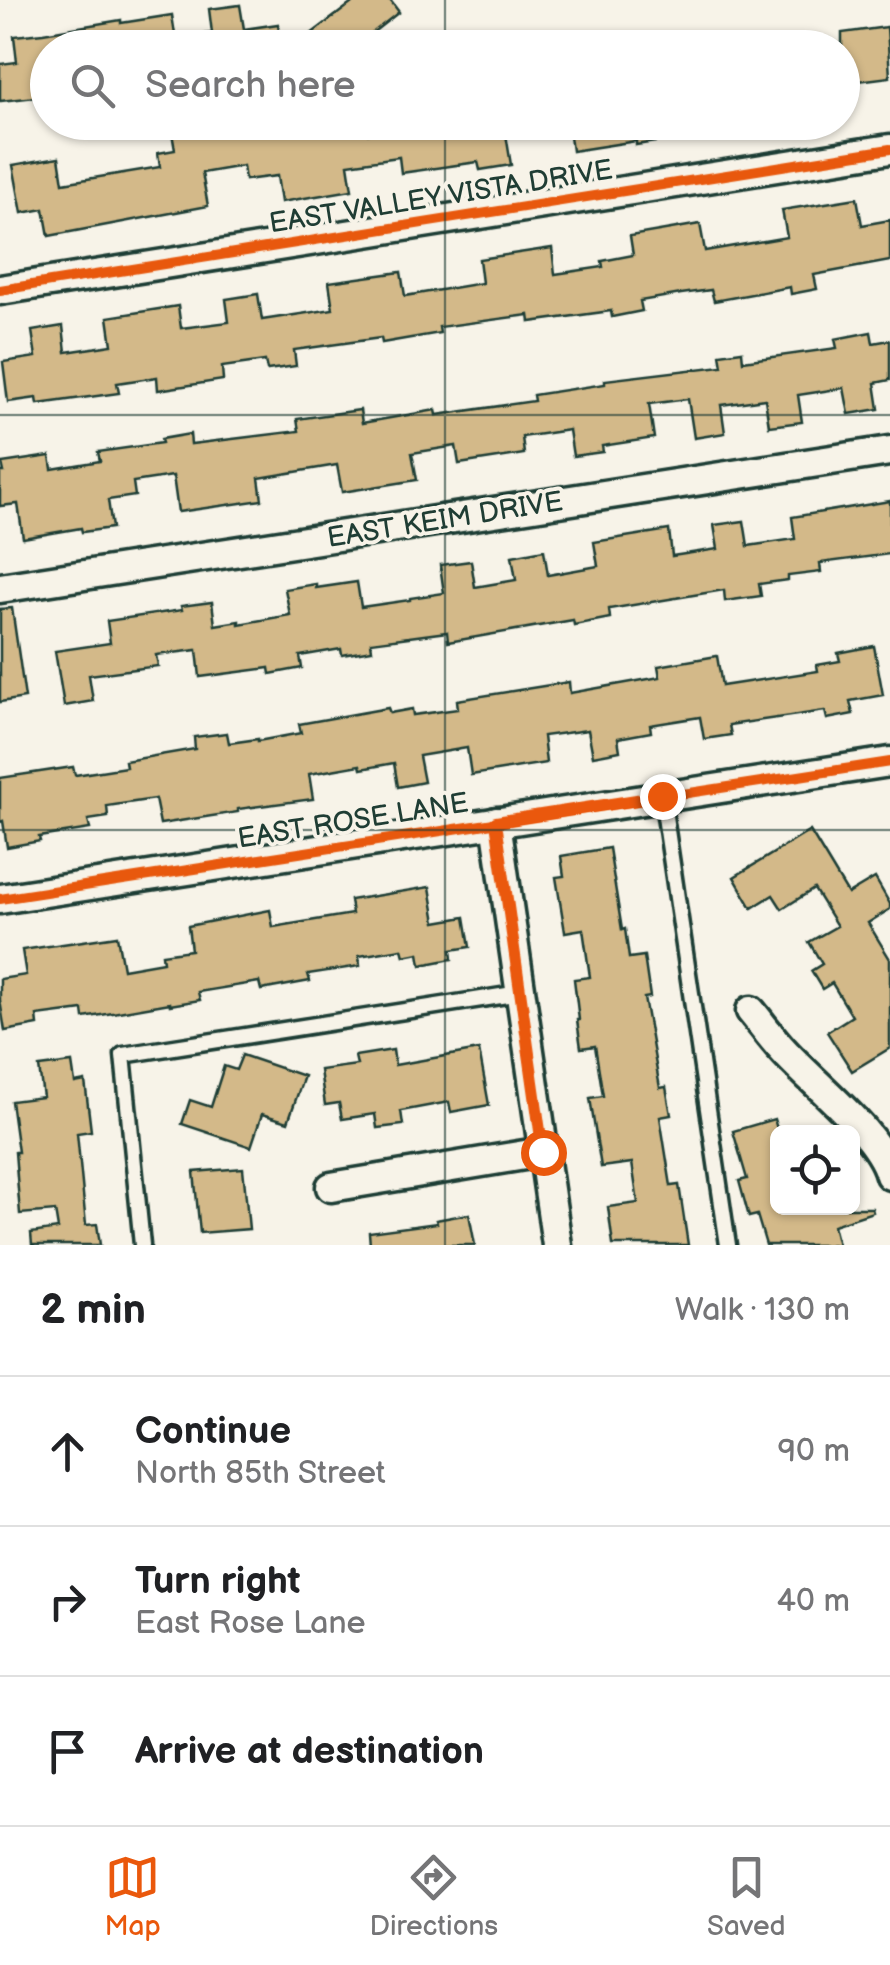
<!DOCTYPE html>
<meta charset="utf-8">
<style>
body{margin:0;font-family:"Balsamiq Sans",sans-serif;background:#f6f6f6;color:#202124}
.controls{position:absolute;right:30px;bottom:30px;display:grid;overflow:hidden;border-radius:15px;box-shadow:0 2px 8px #0004}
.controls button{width:90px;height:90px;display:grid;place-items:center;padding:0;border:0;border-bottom:2px solid #e0e0e0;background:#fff;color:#202124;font:50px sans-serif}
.stop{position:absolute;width:30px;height:30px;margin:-22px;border:8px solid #ea580c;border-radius:50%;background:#fff}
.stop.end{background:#ea580c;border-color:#fff;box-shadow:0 2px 10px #0008}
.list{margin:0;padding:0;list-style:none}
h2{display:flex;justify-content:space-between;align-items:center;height:130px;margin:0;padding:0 40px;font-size:42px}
h2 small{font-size:32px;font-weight:400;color:#757577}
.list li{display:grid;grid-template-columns:65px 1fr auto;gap:30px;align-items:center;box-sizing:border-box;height:150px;padding:0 40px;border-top:2px solid #e0e0e0}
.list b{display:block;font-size:38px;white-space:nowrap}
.list p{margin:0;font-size:32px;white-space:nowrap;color:#757577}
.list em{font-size:32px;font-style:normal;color:#757577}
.icon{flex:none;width:55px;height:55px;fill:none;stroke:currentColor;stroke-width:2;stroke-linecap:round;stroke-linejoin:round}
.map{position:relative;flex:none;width:890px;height:1245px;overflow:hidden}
.search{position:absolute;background:#fff;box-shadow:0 2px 8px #0004;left:30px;right:30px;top:30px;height:110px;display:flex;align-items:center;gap:25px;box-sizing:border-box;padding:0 35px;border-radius:55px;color:#757577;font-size:38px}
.sheet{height:580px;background:#fff}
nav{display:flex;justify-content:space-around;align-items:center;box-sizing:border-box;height:140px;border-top:2px solid #e0e0e0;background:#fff;font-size:28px;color:#757577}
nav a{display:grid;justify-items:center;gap:5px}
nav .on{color:#ea580c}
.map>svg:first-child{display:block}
</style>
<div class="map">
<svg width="890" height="1245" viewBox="0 0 890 1245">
<rect width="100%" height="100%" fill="#f7f3e8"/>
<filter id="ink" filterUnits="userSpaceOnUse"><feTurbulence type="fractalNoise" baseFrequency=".01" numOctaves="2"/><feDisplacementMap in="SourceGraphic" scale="20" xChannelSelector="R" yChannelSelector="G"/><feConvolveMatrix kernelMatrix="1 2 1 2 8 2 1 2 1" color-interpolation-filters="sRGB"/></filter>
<g filter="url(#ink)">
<g fill="#d3b989" stroke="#1f3d34" stroke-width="2.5">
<path d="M356 0H390L399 12 353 48H321L311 34Z"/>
<path d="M240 5 244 29 278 24 281 48H199L198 35 212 33 209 9Z"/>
<path d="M172 15 177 48H45L47 65H41L45 96 0 101V64L17 62 14 36 43 33 121 20V23Z"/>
<path d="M887 27 890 77 842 83V33Z"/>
<path d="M320 122H366L368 134 415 128 414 122H504L511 165 480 170 478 162 401 173 399 157 348 164 352 190 281 202 277 176 245 180 243 166 202 173 208 206 49 236 44 209 22 213 13 165 59 157 63 183 160 167 158 153 175 150 172 133 222 124 223 131 277 123 278 132 320 126Z"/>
<path d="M568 122H679L680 134 667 136 668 140 636 145V141L572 151Z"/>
<path d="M857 198 862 225 890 220V261L814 275 817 289 791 294 790 287 714 301 711 290 681 294 640 301 642 311 612 317 611 311 530 322 529 315 439 327 440 333 382 343 381 338 294 350 296 366 267 370 265 361 222 367 223 380 158 390 157 377 117 383 119 393 38 404 37 398 8 402 3 362 36 357 32 331 63 326 66 352 112 345 108 317 178 306 181 328 229 322 226 299 258 294 262 320 333 309 329 282 401 272 405 296 482 283 479 259 552 248 555 274 603 267 602 261 633 255 630 236 700 224 705 251 787 237 782 210Z"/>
<path d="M871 332 873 343 890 340V380L875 383 879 409 849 414 844 388 798 395 802 422 769 426 765 399 721 405 725 433 694 438 688 399 649 404 654 438 602 446 603 452 573 456 569 430 522 437 524 454 459 464 456 446 412 453 417 480 342 492 337 465 259 478 262 500 178 512 173 476 133 482 135 496 108 500 112 528 82 532 81 528 23 538 18 504 0 506V472H4L2 463 50 456 52 469 100 461 98 452 162 443 161 439 190 434 191 444 299 431 297 419 360 410 362 423 436 410 437 415 534 401 533 395 605 384V380L722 366 720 354 742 351 743 361 837 348 835 339Z"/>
<path d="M890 501V554L820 563 821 572 788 576V580L759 584 761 596 725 601 724 590 609 609 610 618 574 625 573 620 448 642 447 632 371 642 372 650 342 655 341 649 300 656 302 668 270 674 269 668 200 677 197 650 156 655 158 666 89 675 93 701 64 706 55 651 110 643 107 621 182 610 181 606 212 602 215 625 239 621V624L290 615 285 589 316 584V588L357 582 361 607 410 600V598L444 593 440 565 471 561 475 587 516 580 512 556 544 550 548 575 598 566 594 542 669 530 672 556 718 549 714 525 744 521 748 546 795 539 792 517Z"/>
<path d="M12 608 25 698 0 702V609Z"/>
<path d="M874 646 883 695 850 701 853 714 827 719 825 711 729 725 731 735 704 739 700 717 650 725 651 732 618 738 620 751 593 756 588 730 543 736 546 763 471 775 467 748 419 756 424 782 398 787 394 763 361 769 360 765 309 774 313 799 238 809V812L160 824 155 799 107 806 108 817 88 820 90 829 39 837 40 841 7 847 3 821 0 822V778L73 767 75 775 126 767 125 761 195 749 194 737 227 733 229 743 258 739V741L301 733 299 724 388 708 390 713 412 709 413 715 458 709 457 700 569 682 570 693 660 677 658 666 717 656 722 686 818 671 817 665 840 661 838 653Z"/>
<path d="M810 831 848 894 875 878 890 904V909L868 923 890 959V1048L852 1071 827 1032 852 1016 832 983 822 989 811 971 822 964 809 942 837 926 814 889 782 909 773 895 752 908 734 877Z"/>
<path d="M609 848 622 930 625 929 629 958 644 956 650 997 644 998 660 1088 666 1087 671 1115 660 1117 671 1186 679 1185 688 1245H613L608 1207 638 1203 632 1163 601 1167 590 1098 603 1096 595 1046 581 1048 577 1020H579L574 979 590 977 583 929 565 932 556 877 564 876 561 856Z"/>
<path d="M430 887 436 922 465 917 470 947 451 950 452 959 421 965 419 953 404 956 402 949 359 956 360 966 308 974 310 981 261 990 259 982 198 992 200 1000 170 1005V1003L84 1018 83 1010 37 1016 38 1025 5 1031 0 1000V979L26 975 22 950 117 936 123 969 163 962 162 954 191 950 188 926 270 910 273 927 352 914 350 900Z"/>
<path d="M393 1050 395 1065 479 1050 489 1105 451 1112 449 1102 401 1111 403 1125 377 1128 375 1114 342 1119 339 1103 325 1105 320 1070 357 1065 355 1056Z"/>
<path d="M242 1055 304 1076 288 1122 262 1114 251 1147 182 1124 190 1100 211 1107 224 1066 236 1070Z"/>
<path d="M72 1063 75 1083 85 1081 91 1131 77 1133 86 1225 97 1224 100 1245H32L31 1233 58 1229 55 1211 20 1214 15 1152H18L11 1101 43 1097 39 1067Z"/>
<path d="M774 1119 778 1132V1208H872L873 1212 833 1225 838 1245H766L757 1215 749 1217 739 1181 747 1179 733 1131Z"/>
<path d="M243 1168 249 1229 200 1233 194 1172Z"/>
<path d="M469 1214 475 1245H370L369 1232 437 1223 436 1220Z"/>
</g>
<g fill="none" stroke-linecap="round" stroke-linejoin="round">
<g stroke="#1f3d34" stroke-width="21">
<g id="service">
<path d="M662 796 728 1245"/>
<path d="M142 1245 123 1055 520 993"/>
</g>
</g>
<g stroke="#1f3d34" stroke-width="35">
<g id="minor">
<path d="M0 290 890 149"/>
<path d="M0 588 890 451"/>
<path d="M496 822 557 1245"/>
<path d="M0 899 890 762"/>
<path d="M751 1011C761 1023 771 1037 782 1049 812 1083 879 1133 890 1175"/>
<path d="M331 1187 543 1152"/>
</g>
</g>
<use href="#service" stroke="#f7f3e8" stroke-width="14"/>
<use href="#minor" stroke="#f7f3e8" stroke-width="28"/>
<g stroke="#f7f3e8" stroke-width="16">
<g id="cycleway">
<path d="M0 290 890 149"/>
<path d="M0 899 890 762"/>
</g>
</g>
<use href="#cycleway" stroke="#e8590c" stroke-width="10"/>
</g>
</g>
<g fill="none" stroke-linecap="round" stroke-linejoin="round" filter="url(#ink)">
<path stroke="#ea580c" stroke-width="12" d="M543 1152 496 822 662 796"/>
</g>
<path fill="none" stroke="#1f3d34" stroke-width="2.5" stroke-opacity="0.55" d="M445 0V48M445 122V1245M0 415H890M0 830H890"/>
<g text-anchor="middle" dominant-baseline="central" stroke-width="8" stroke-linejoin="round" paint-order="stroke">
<g font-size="28" fill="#1f3d34" stroke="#f7f3e8">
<text transform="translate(441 197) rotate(-9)">EAST VALLEY VISTA DRIVE</text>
<text transform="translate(445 520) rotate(-9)">EAST KEIM DRIVE</text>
<text transform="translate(353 821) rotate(-9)">EAST ROSE LANE</text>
</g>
</g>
</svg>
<div class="controls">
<button><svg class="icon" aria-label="locate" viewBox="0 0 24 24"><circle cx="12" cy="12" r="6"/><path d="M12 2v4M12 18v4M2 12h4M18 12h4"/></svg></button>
</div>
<div class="stop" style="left:543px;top:1152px"></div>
<div class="stop end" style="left:662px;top:796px"></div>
<div class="search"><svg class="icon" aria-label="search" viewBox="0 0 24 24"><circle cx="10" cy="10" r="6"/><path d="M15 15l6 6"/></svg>Search here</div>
</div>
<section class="sheet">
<h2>2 min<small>Walk · 130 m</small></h2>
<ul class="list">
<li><svg class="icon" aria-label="ahead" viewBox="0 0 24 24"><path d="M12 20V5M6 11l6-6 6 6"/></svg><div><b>Continue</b><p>North 85th Street</p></div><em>90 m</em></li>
<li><svg class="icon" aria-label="right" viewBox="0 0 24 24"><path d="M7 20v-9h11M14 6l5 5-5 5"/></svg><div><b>Turn right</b><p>East Rose Lane</p></div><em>40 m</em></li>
<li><svg class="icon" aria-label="arrive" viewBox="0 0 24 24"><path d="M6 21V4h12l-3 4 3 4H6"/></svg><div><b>Arrive at destination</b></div></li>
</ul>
</section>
<nav>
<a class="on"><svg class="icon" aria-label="map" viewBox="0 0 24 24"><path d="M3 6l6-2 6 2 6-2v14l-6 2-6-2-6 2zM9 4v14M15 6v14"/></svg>Map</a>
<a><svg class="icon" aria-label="directions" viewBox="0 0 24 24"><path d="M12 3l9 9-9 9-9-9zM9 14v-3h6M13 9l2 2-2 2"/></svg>Directions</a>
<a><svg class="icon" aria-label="saved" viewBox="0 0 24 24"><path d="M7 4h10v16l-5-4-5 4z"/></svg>Saved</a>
</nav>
